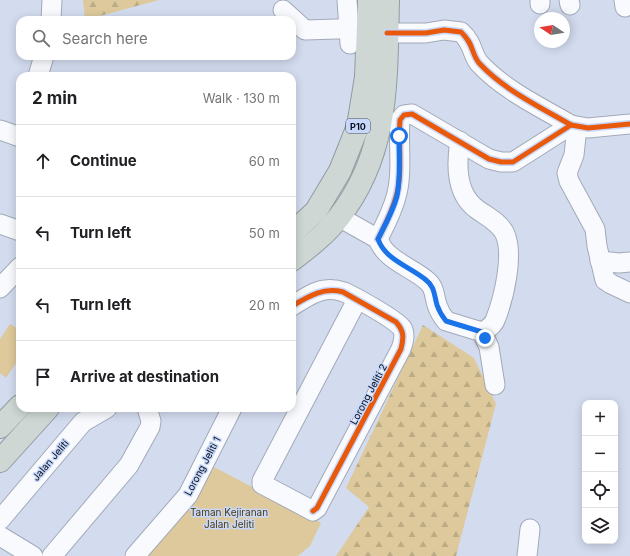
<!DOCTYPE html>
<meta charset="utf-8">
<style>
body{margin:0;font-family:Inter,sans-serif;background:#f2f2f2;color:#202124}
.controls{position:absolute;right:12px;bottom:12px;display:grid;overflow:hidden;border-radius:8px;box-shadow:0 2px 10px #0003}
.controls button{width:36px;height:36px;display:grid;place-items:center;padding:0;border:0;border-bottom:1px solid #e0e0e0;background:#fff;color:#202124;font:20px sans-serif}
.compass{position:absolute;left:534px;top:12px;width:36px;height:36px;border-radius:50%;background:#fff;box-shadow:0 2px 10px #0003;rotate:282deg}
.stop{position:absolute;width:12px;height:12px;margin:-9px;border:3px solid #1a73e8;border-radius:50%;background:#fff}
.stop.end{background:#1a73e8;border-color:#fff;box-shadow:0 1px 4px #0008}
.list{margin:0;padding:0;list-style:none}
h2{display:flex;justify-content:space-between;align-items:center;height:52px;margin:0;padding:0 16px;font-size:17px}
h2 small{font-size:13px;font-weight:400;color:#757577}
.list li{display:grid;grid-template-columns:26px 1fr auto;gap:12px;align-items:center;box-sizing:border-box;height:72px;padding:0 16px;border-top:1px solid #e0e0e0}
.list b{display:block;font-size:15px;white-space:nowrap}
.list em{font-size:13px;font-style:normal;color:#757577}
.icon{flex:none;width:22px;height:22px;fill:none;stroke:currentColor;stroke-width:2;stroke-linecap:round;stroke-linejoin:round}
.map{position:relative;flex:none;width:630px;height:556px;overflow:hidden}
.search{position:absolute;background:#fff;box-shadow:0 2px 10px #0003;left:16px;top:16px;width:280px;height:44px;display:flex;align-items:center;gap:10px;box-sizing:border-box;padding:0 14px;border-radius:12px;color:#757577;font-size:15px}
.panel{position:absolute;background:#fff;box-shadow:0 2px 10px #0003;left:16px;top:72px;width:280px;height:340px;border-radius:12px}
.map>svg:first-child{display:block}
</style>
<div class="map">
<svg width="630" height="556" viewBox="0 0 630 556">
<defs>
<pattern id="forest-firs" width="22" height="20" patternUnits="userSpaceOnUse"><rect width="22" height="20" fill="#ddc99b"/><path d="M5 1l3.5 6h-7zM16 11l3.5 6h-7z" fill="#bcac85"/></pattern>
</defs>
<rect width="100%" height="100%" fill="#d3dcef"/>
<g fill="#ddc99b">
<path d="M10 324 20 330V357L6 378 0 373V339Z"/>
<path d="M214 467 321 523 310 546 298 556H143C171 529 196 501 214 467Z"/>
</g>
<g fill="url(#forest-firs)">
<path d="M83 0H159L85 20Z"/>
<path d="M423 325 474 358 496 404 456 556H336L369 507 346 488Z"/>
</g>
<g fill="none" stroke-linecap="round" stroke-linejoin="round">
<g stroke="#a2a9b9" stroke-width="21">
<g id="minor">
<path d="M347 0 350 44"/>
<path d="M540 0V4"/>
<path d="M569 0 570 5"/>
<path d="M624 0 625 7"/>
<path d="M283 10 305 30 368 28"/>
<path d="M51 20 52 0"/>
<path d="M387 33H426L444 30 461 32C474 44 471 53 479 63 504 90 540 107 571 125"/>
<path d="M38 76 44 56"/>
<path d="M577 127 574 155 567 173 569 181 595 229 597 246 605 280 611 284 630 293"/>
<path d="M0 130 20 137"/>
<path d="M460 141C456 165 456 195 478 210 488 217 500 223 505 234 514 255 504 297 496 318 494 325 488 329 482 332"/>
<path d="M339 217 378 239C385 260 411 267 426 280 435 287 434 295 437 305 439 311 442 316 446 321L482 332 489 347 495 385"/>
<path d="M0 224 20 231"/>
<path d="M378 239C385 225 392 212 396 197 403 173 398 145 400 120L404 115 412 114 489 159 501 162H513L571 125 588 128 630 124"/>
<path d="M600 261 619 263 630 262"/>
<path d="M0 288 20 267"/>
<path d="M292 306C302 300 314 291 325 290 331 289 338 290 344 292 355 297 395 319 402 328 406 335 403 343 401 349L317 508 313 511 262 484V481L357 300"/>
<path d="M0 520 83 422 107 408"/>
<path d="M0 536 33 556"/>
<path d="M52 556 129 465 150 427 151 421 147 408"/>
<path d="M135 556 188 495 232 408"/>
<path d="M527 556 530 529"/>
</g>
</g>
<g stroke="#909c9f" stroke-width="24">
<g id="highway">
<path d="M292 233 316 211 340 171 358 126 366 77 369 0"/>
<path d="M292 260C309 247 326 234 339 217 390 152 386 78 388 0"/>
<path d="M0 427 20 406"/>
<path d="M0 461 48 408"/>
</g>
</g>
<use href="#minor" stroke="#f8fafd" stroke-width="19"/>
<use href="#highway" stroke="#ced7d3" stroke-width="22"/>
<g stroke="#c8d8fa" stroke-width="8">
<g id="cycleway">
<path d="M387 33H426L444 30 461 32C474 44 471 53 479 63 504 90 540 107 571 125"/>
<path d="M378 239C385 225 392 212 396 197 403 173 398 145 400 120L404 115 412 114 489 159 501 162H513L571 125 588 128 630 124"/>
<path d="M292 306C309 296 323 287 343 292L396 322C404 331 404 337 401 349L317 508 313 511"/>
</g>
</g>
<use href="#cycleway" stroke="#e8590c" stroke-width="5"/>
</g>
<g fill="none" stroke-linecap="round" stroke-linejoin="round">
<path stroke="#1a73e8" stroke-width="5" d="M399 136C399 156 401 176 397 196 393 211 385 225 378 239 385 260 411 267 426 280 435 287 434 295 437 305 439 311 442 316 446 321L482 332 485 338"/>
</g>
<g text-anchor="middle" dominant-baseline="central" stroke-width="3" stroke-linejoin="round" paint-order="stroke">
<rect fill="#c8d8fa" stroke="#424c60" stroke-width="1" x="346" y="119" width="24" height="14" rx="3"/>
<g font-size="9" font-weight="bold" fill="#09101e">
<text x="358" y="126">P10</text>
</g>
<g font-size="10" fill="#09101e" stroke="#c8d8fa">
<text transform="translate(368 394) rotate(-62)">Lorong Jeliti 2</text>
<text transform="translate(50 460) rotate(-50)">Jalan Jeliti</text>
<text transform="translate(202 466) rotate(-62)">Lorong Jeliti 1</text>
</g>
<g font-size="10" fill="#4e3a09" stroke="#c8d8fa">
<text x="229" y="512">Taman Kejiranan<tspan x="229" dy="12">Jalan Jeliti</tspan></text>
</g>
</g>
</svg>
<div class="controls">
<button>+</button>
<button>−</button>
<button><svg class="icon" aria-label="locate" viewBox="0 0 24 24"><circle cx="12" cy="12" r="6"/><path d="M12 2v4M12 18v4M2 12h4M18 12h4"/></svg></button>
<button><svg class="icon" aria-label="layers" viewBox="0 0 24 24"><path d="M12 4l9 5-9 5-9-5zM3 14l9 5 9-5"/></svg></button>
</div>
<svg class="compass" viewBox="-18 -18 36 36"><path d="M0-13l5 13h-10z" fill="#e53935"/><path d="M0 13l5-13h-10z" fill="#757577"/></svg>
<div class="stop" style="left:399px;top:136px"></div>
<div class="stop end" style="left:485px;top:338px"></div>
<div class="search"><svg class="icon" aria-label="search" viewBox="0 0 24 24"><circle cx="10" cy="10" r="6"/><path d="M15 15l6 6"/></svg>Search here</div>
<section class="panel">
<h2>2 min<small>Walk · 130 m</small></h2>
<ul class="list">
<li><svg class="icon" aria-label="ahead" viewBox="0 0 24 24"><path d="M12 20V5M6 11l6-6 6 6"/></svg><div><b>Continue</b></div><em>60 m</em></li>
<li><svg class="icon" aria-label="left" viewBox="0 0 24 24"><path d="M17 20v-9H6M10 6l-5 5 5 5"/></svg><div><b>Turn left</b></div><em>50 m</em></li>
<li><svg class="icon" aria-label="left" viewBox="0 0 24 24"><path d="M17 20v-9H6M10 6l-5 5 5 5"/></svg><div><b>Turn left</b></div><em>20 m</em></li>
<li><svg class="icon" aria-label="arrive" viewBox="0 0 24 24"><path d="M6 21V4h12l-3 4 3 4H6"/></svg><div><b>Arrive at destination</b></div></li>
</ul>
</section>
</div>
